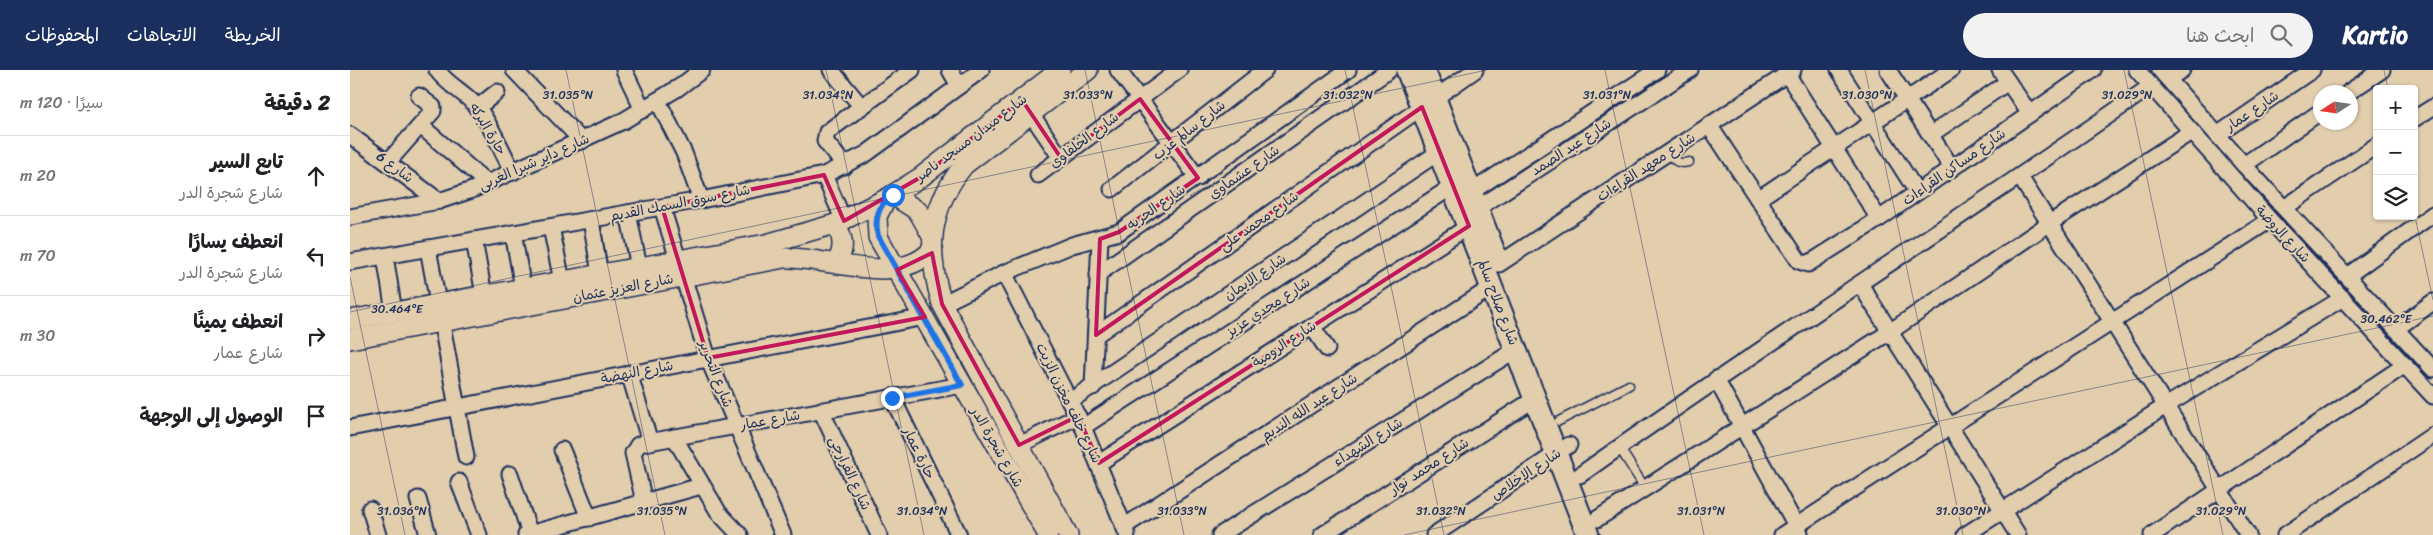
<!DOCTYPE html>
<html lang="ar">
<meta charset="utf-8">
<style>
body{margin:0;font-family:Sriracha,"Playpen Sans Arabic",sans-serif;background:#f2f2f2;color:#202124;direction:rtl}
.controls{position:absolute;right:15px;top:15px;display:grid;overflow:hidden;border-radius:5px;box-shadow:0 1px 4px #0004}
.controls button{width:45px;height:45px;display:grid;place-items:center;padding:0;border:0;border-bottom:1px solid #e0e0e0;background:#fff;color:#202124;font:25px sans-serif}
.compass{position:absolute;left:1963px;top:15px;width:45px;height:45px;border-radius:50%;background:#fff;box-shadow:0 1px 4px #0004;rotate:258deg}
.stop{position:absolute;width:15px;height:15px;margin:-11px;border:4px solid #1a73e8;border-radius:50%;background:#fff}
.stop.end{background:#1a73e8;border-color:#fff;box-shadow:0 1px 5px #0008}
.list{margin:0;padding:0;list-style:none}
h2{display:flex;justify-content:space-between;align-items:center;height:65px;margin:0;padding:0 20px;font-size:21px}
h2 small{font-size:16px;font-weight:400;color:#757577}
.list li{display:grid;grid-template-columns:32px 1fr auto;gap:15px;align-items:center;box-sizing:border-box;height:80px;padding:0 20px;border-top:1px solid #e0e0e0}
.list b{display:block;font-size:19px;white-space:nowrap}
.list p{margin:0;font-size:16px;white-space:nowrap;color:#757577}
.list em{font-size:16px;font-style:normal;color:#757577}
.icon{flex:none;width:28px;height:28px;fill:none;stroke:currentColor;stroke-width:2;stroke-linecap:round;stroke-linejoin:round}
.map{position:relative;flex:none;width:2083px;height:465px;overflow:hidden;direction:ltr}
header{display:flex;align-items:center;gap:30px;box-sizing:border-box;height:70px;padding:0 25px;background:#1b2f5e;color:#fff}
header strong{font-size:24px}
nav{display:flex;gap:28px;margin-inline-start:auto;font-size:18px}
.search{width:350px;height:45px;background:#f2f2f2;display:flex;align-items:center;gap:12px;box-sizing:border-box;padding:0 18px;border-radius:28px;color:#757577;font-size:19px}
main{display:flex}
aside{flex:1;background:#fff}
.map>svg:first-child{display:block}
</style>
<header>
<strong>Kartio</strong>
<div class="search"><svg class="icon" aria-label="search" viewBox="0 0 24 24"><circle cx="10" cy="10" r="6"/><path d="M15 15l6 6"/></svg>ابحث هنا</div>
<nav><a>الخريطة</a><a>الاتجاهات</a><a>المحفوظات</a></nav>
</header>
<main>
<div class="map">
<svg width="2083" height="465" viewBox="0 0 2083 465">
<rect width="100%" height="100%" fill="#e2cead"/>
<filter id="ink" filterUnits="userSpaceOnUse"><feTurbulence type="fractalNoise" baseFrequency=".02" numOctaves="2"/><feDisplacementMap in="SourceGraphic" scale="10" xChannelSelector="R" yChannelSelector="G"/><feConvolveMatrix kernelMatrix="1 2 1 2 8 2 1 2 1" color-interpolation-filters="sRGB"/></filter>
<g filter="url(#ink)">
<g fill="none" stroke-linecap="round" stroke-linejoin="round">
<g stroke="#1b2f5e" stroke-width="11">
<g id="service">
<path d="M1318 82C1325 91 1328 95 1339 92"/>
<path d="M1209 351 1279 315"/>
<path d="M1269 377 1295 418"/>
</g>
</g>
<g stroke="#1b2f5e" stroke-width="19">
<g id="minor">
<path d="M87 0C97 15 115 22 127 37 142 56 151 80 163 102"/>
<path d="M164 0 232 71"/>
<path d="M274 0 293 40"/>
<path d="M481 0 511 36"/>
<path d="M600 0 609 16"/>
<path d="M768 0 848 108"/>
<path d="M1489 0 1567 122"/>
<path d="M1538 0 1602 98"/>
<path d="M1650 0 1680 44"/>
<path d="M1787 0 1920 150 2083 326"/>
<path d="M1810 0 1894 95 2083 299"/>
<path d="M1437 4 1529 149"/>
<path d="M1818 9 1832 0"/>
<path d="M1999 22 2032 0"/>
<path d="M1085 28 1125 0"/>
<path d="M308 31 334 83 351 130"/>
<path d="M675 35 711 88"/>
<path d="M127 38 147 22"/>
<path d="M2064 49 2083 37"/>
<path d="M1359 55 1449 191 1458 194 1529 149 1743 0"/>
<path d="M71 56 137 113"/>
<path d="M0 65 89 131"/>
<path d="M1580 65 1658 12"/>
<path d="M1867 65 1962 0"/>
<path d="M38 92 83 41V37L69 26"/>
<path d="M1894 95 1970 42"/>
<path d="M495 96 475 71 477 62 562 0"/>
<path d="M474 105 494 151"/>
<path d="M688 105 829 0"/>
<path d="M1670 107 1898 465"/>
<path d="M762 119 915 0"/>
<path d="M1121 122 1307 0"/>
<path d="M1408 129 1601 0"/>
<path d="M312 137 358 288 433 465"/>
<path d="M1128 138 1340 0"/>
<path d="M1934 138 2027 75"/>
<path d="M278 143 289 197"/>
<path d="M0 147 89 131 122 120 273 51 328 18 352 0"/>
<path d="M241 150 250 204"/>
<path d="M201 157 212 211"/>
<path d="M163 163 173 218"/>
<path d="M124 170 134 225"/>
<path d="M78 178 116 387"/>
<path d="M35 186 44 242"/>
<path d="M0 192 351 130 474 105 516 84 631 0"/>
<path d="M1149 194 1443 0"/>
<path d="M654 203 733 357 777 464"/>
<path d="M748 204 1039 0"/>
<path d="M1997 206 2083 144"/>
<path d="M1510 214 1668 465"/>
<path d="M592 234 654 203 722 175 769 162 998 0"/>
<path d="M962 256 977 279"/>
<path d="M2046 259 2083 232"/>
<path d="M746 265 1072 37"/>
<path d="M279 303 300 372"/>
<path d="M1366 309 1450 463"/>
<path d="M743 317 750 169"/>
<path d="M542 327 609 465"/>
<path d="M720 331 1089 82"/>
<path d="M471 340 529 465"/>
<path d="M733 357 1103 116"/>
<path d="M0 358 575 247"/>
<path d="M324 367 369 443 390 465"/>
<path d="M669 375 728 346"/>
<path d="M212 380 239 448"/>
<path d="M749 393 1119 156"/>
<path d="M160 404 180 464"/>
<path d="M1230 405C1418 271 1612 148 1801 16"/>
<path d="M109 412 129 465"/>
<path d="M68 429 78 465"/>
<path d="M294 432 283 383 288 375 293 373 612 315"/>
<path d="M20 439 28 465"/>
<path d="M1247 449 1541 261 1700 153 1841 62"/>
<path d="M775 456 1142 217"/>
<path d="M176 465 351 416"/>
<path d="M870 465 1167 279"/>
<path d="M972 465 1186 328"/>
<path d="M1084 465 1219 375"/>
<path d="M1432 465 1920 150"/>
<path d="M1615 465 1814 337 1993 228"/>
<path d="M1802 465 2055 295"/>
<path d="M1935 465 2083 365"/>
</g>
</g>
<g stroke="#1b2f5e" stroke-width="22">
<g id="tertiary">
<path d="M543 125 568 141 582 166"/>
<path d="M536 129 527 146 528 167 698 465"/>
<path d="M485 154C494 167 495 180 486 193"/>
<path d="M0 250 416 174 485 154 536 129 571 107 710 0"/>
<path d="M0 269 434 188C479 186 545 218 581 181"/>
<path d="M718 465 592 234C576 180 578 140 614 95L738 0"/>
</g>
</g>
<g stroke="#1b2f5e" stroke-width="25">
<g id="secondary">
<path d="M1057 0 1238 465"/>
<path d="M1074 0 1146 187"/>
</g>
</g>
<use href="#service" stroke="#e2cead" stroke-width="8"/>
<use href="#minor" stroke="#e2cead" stroke-width="15"/>
<use href="#tertiary" stroke="#e2cead" stroke-width="19"/>
<use href="#secondary" stroke="#e2cead" stroke-width="21"/>
</g>
</g>
<g fill="none" stroke-linecap="round" stroke-linejoin="round" filter="url(#ink)">
<path stroke="#1a73e8" stroke-width="6" d="M542 328 612 315 528 166C524 150 528 134 543 125"/>
</g>
<path fill="none" stroke="#c2185b" stroke-width="4" stroke-linejoin="round" d="M790 29 848 108 769 162 750 169 746 265 1072 37 1119 156 749 393 728 346 669 375 592 234 582 183 547 200 575 247 358 288 312 137 474 105 494 151 571 107 672 30 711 88Z"/>
<path fill="none" stroke="#1b2f5e" stroke-width="1" stroke-opacity="0.45" d="M216 0 315 465M476 0 574 465M735 0 834 465M995 0 1094 465M1255 0 1354 465M1515 0 1613 465M1774 0 1873 465M2034 0 2038 19M2064 142 2083 230M0 207 55 465M0 242 1137 0M1054 465 2083 246"/>
<g text-anchor="middle" dominant-baseline="central" stroke-width="4" stroke-linejoin="round" paint-order="stroke">
<g font-size="14" fill="#1b2f5e" stroke="#e2cead">
<text transform="translate(1902 41) rotate(-34)">شارع عمار</text>
<text transform="translate(138 59) rotate(59)">حارة البركه</text>
<text transform="translate(839 60) rotate(-38)">شارع سالم عزب</text>
<text transform="translate(621 68) rotate(-37)">شارع ميدان مسجد ناصر</text>
<text transform="translate(734 70) rotate(-37)">شارع الخلفاوى</text>
<text transform="translate(1221 77) rotate(-33)">شارع عبد الصمد</text>
<text transform="translate(184 92) rotate(-24)">شارع داير شبرا الغربى</text>
<text transform="translate(45 97) rotate(37)">شارع 6</text>
<text transform="translate(1296 97) rotate(-33)">شارع معهد القراءات</text>
<text transform="translate(1604 97) rotate(-35)">شارع مساكن القراءات</text>
<text transform="translate(894 102) rotate(-35)">شارع عشماوى</text>
<text transform="translate(330 133) rotate(-11)">شارع سوق السمك القديم</text>
<text transform="translate(806 137) rotate(-35)">شارع الحريه</text>
<text transform="translate(909 151) rotate(-35)">شارع محمد على</text>
<text transform="translate(1933 164) rotate(47)">شارع الروضة</text>
<text transform="translate(905 207) rotate(-34)">شارع الايمان</text>
<text transform="translate(273 218) rotate(-11)">شارع العزيز عثمان</text>
<text transform="translate(1148 232) rotate(69)">شارع صلاح سالم</text>
<text transform="translate(918 237) rotate(-33)">شارع مجدي عزيز</text>
<text transform="translate(934 274) rotate(-33)">شارع الرومية</text>
<text transform="translate(287 302) rotate(-11)">شارع النهضة</text>
<text transform="translate(366 304) rotate(69)">شارع التحرير</text>
<text transform="translate(719 333) rotate(64)">شارع خلف مخزن الزيت</text>
<text transform="translate(959 337) rotate(-33)">شارع عبد الله النديم</text>
<text transform="translate(420 350) rotate(-10)">شارع عمار</text>
<text transform="translate(1018 372) rotate(-32)">شارع الشهداء</text>
<text transform="translate(647 377) rotate(60)">شارع شجرة الدر</text>
<text transform="translate(569 383) rotate(64)">حارة عمار</text>
<text transform="translate(1079 396) rotate(-33)">شارع محمد نوار</text>
<text transform="translate(500 403) rotate(65)">شارع الفرارجى</text>
<text transform="translate(1176 404) rotate(-34)">شارع الإخلاص</text>
</g>
</g>
<g font-size="12" text-anchor="middle" fill="#1b2f5e" stroke="#e2cead" stroke-width="4" stroke-linejoin="round" paint-order="stroke">
<text x="218" y="29">31.035°N</text>
<text x="478" y="29">31.034°N</text>
<text x="738" y="29">31.033°N</text>
<text x="998" y="29">31.032°N</text>
<text x="1257" y="29">31.031°N</text>
<text x="1517" y="29">31.030°N</text>
<text x="1777" y="29">31.029°N</text>
<text x="47" y="243">30.464°E</text>
<text x="2036" y="253">30.462°E</text>
<text x="52" y="445">31.036°N</text>
<text x="312" y="445">31.035°N</text>
<text x="572" y="445">31.034°N</text>
<text x="832" y="445">31.033°N</text>
<text x="1091" y="445">31.032°N</text>
<text x="1351" y="445">31.031°N</text>
<text x="1611" y="445">31.030°N</text>
<text x="1871" y="445">31.029°N</text>
</g>
</svg>
<div class="controls">
<button>+</button>
<button>−</button>
<button><svg class="icon" aria-label="layers" viewBox="0 0 24 24"><path d="M12 4l9 5-9 5-9-5zM3 14l9 5 9-5"/></svg></button>
</div>
<svg class="compass" viewBox="-18 -18 36 36"><path d="M0-13l5 13h-10z" fill="#e53935"/><path d="M0 13l5-13h-10z" fill="#757577"/></svg>
<div class="stop" style="left:543px;top:125px"></div>
<div class="stop end" style="left:542px;top:328px"></div>
</div>
<aside>
<h2>2 دقيقة<small>سيرًا · 120 m</small></h2>
<ul class="list">
<li><svg class="icon" aria-label="ahead" viewBox="0 0 24 24"><path d="M12 20V5M6 11l6-6 6 6"/></svg><div><b>تابع السير</b><p>شارع شجرة الدر</p></div><em>20 m</em></li>
<li><svg class="icon" aria-label="left" viewBox="0 0 24 24"><path d="M17 20v-9H6M10 6l-5 5 5 5"/></svg><div><b>انعطف يسارًا</b><p>شارع شجرة الدر</p></div><em>70 m</em></li>
<li><svg class="icon" aria-label="right" viewBox="0 0 24 24"><path d="M7 20v-9h11M14 6l5 5-5 5"/></svg><div><b>انعطف يمينًا</b><p>شارع عمار</p></div><em>30 m</em></li>
<li><svg class="icon" aria-label="arrive" viewBox="0 0 24 24"><path d="M6 21V4h12l-3 4 3 4H6"/></svg><div><b>الوصول إلى الوجهة</b></div></li>
</ul>
</aside>
</main>
